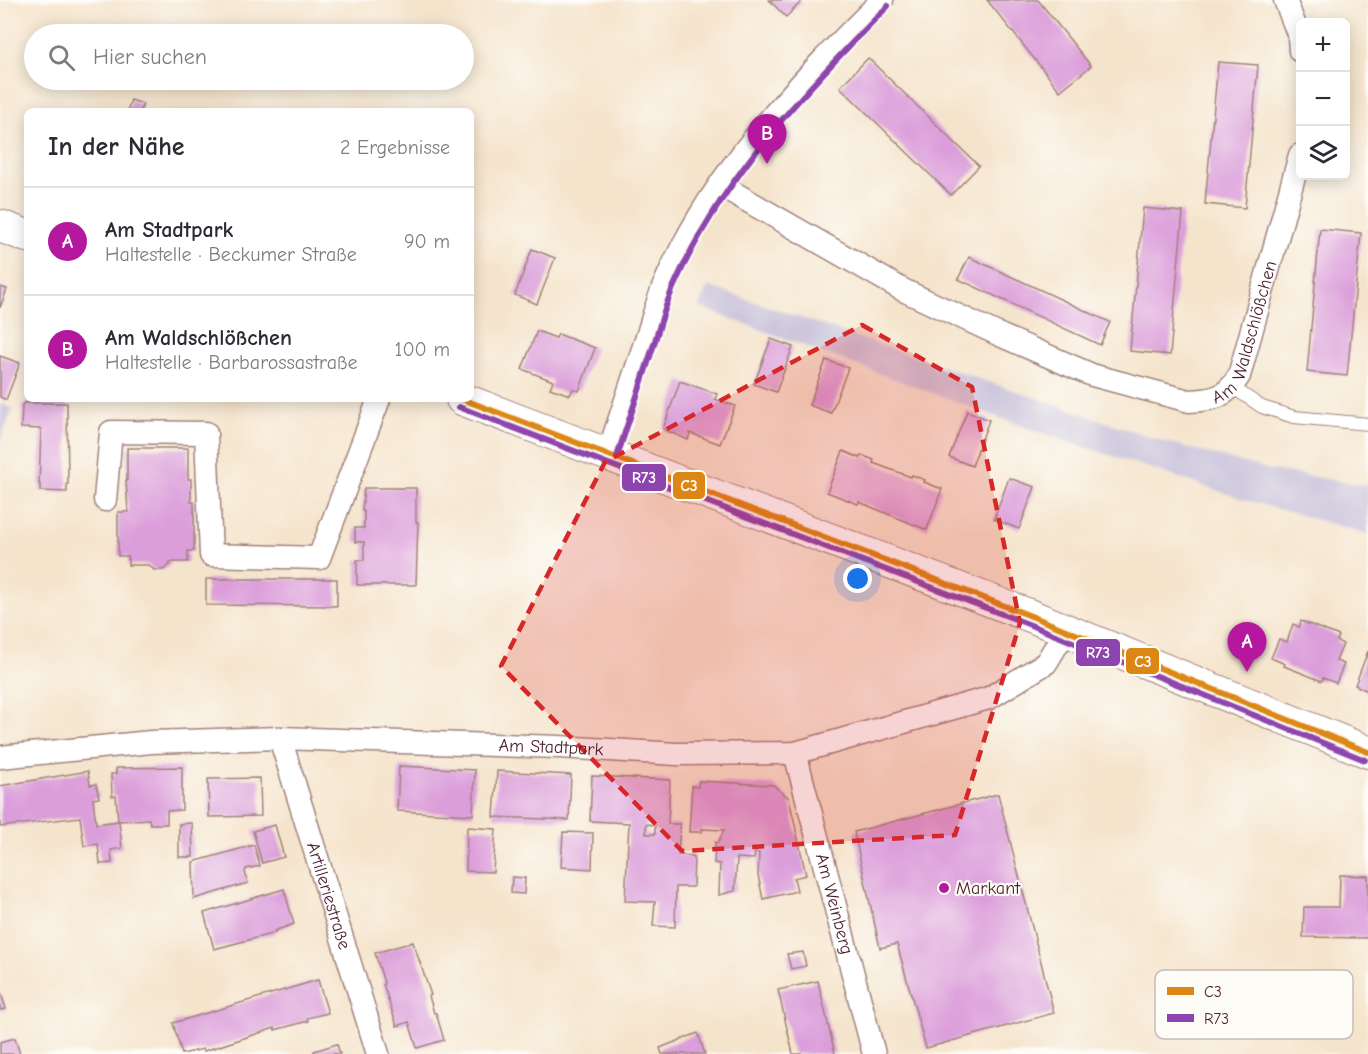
<!DOCTYPE html>
<html lang="de">
<meta charset="utf-8">
<style>
body{margin:0;font-family:"Comic Neue",sans-serif;background:#f7f7f7;color:#2b2b33}
.controls{position:absolute;right:18px;top:18px;display:grid;overflow:hidden;border-radius:9px;box-shadow:0 3px 15px #0003}
.controls button{width:54px;height:54px;display:grid;place-items:center;padding:0;border:0;border-bottom:2px solid #e1e1e2;background:#fff;color:#2b2b33;font:30px sans-serif}
.you{position:absolute;left:858px;top:579px;width:21px;height:21px;margin:-15px;border:4px solid #fff;border-radius:50%;background:#1a73e8;box-shadow:0 0 0 9px #1a73e833}
.badge{display:grid;place-items:center;width:39px;height:39px;border-radius:50%;background:#b5179e;color:#fff;font-size:20px;font-weight:700}
.pin{position:absolute;translate:-50% -50px;filter:drop-shadow(0 2px 3px #0008)}
.pin::after{content:'';position:absolute;top:32px;width:21px;height:18px;background:inherit;clip-path:polygon(0 0,100% 0,50% 100%)}
.list{margin:0;padding:0;list-style:none}
h2{display:flex;justify-content:space-between;align-items:center;height:78px;margin:0;padding:0 24px;font-size:26px}
h2 small{font-size:20px;font-weight:400;color:#7c7c81}
.list li{display:grid;grid-template-columns:39px 1fr auto;gap:18px;align-items:center;box-sizing:border-box;height:108px;padding:0 24px;border-top:2px solid #e1e1e2}
.list b{display:block;font-size:22px;white-space:nowrap}
.list p{margin:0;font-size:20px;white-space:nowrap;color:#7c7c81}
.list em{font-size:20px;font-style:normal;color:#7c7c81}
.icon{flex:none;width:33px;height:33px;fill:none;stroke:currentColor;stroke-width:2;stroke-linecap:round;stroke-linejoin:round}
.map{position:relative;flex:none;width:1368px;height:1054px;overflow:hidden}
.search{position:absolute;background:#fff;box-shadow:0 3px 15px #0003;left:24px;top:24px;width:450px;height:66px;display:flex;align-items:center;gap:15px;box-sizing:border-box;padding:0 21px;border-radius:33px;color:#7c7c81;font-size:22px}
.panel{position:absolute;background:#fff;box-shadow:0 3px 15px #0003;left:24px;top:108px;width:450px;height:294px;border-radius:9px}
.map>svg:first-child{display:block}
</style>
<div class="map">
<svg width="1368" height="1054" viewBox="0 0 1368 1054">
<rect width="100%" height="100%" fill="#fdfcf7"/>
<filter id="ink" filterUnits="userSpaceOnUse"><feTurbulence type="fractalNoise" baseFrequency=".0167" numOctaves="2"/><feDisplacementMap in="SourceGraphic" scale="12" xChannelSelector="R" yChannelSelector="G"/><feConvolveMatrix kernelMatrix="1 2 1 2 8 2 1 2 1" color-interpolation-filters="sRGB"/></filter>
<filter id="wash" filterUnits="userSpaceOnUse"><feTurbulence type="fractalNoise" baseFrequency=".008" numOctaves="4" result="noise"/><feDisplacementMap in="SourceGraphic" scale="24" xChannelSelector="R" yChannelSelector="G"/><feGaussianBlur stdDeviation="1.35" result="paint"/><feColorMatrix in="noise" values="0 0 0 0 0 0 0 0 0 0 0 0 0 0 0 0 0 1.4 0 .05"/><feComposite in="paint" operator="in"/></filter>
<g filter="url(#wash)">
<rect width="100%" height="100%" fill="#f5e4cc"/>
<g fill="#c6c0d9">
<path d="M708 286 1159 440 1267 469 1368 486V534L1246 500 1030 429 699 307Z"/>
<path d="M0 404 13 409 0 441Z"/>
</g>
<g id="blocks">
<g fill="#db9eda" fill-rule="evenodd">
<path d="M769 0H803L786 17Z"/>
<path d="M987 0H1038L1091 66 1060 91Z"/>
<path d="M868 58 979 166 951 195 840 87Z"/>
<path d="M1218 62 1258 65 1245 208 1205 204Z"/>
<path d="M131 100 143 104 140 111H127Z"/>
<path d="M1143 208 1183 212 1170 355 1130 351Z"/>
<path d="M1320 229 1361 233 1347 376 1307 372Z"/>
<path d="M532 249 555 258 537 304 515 295Z"/>
<path d="M969 257 1110 322 1100 345 958 279Z"/>
<path d="M0 287 7 289 0 308Z"/>
<path d="M537 331 556 338 558 334 595 348 579 391 573 389 570 395 550 388 553 381 522 369Z"/>
<path d="M771 339 793 347 776 392 754 384Z"/>
<path d="M0 356 20 363 6 400 0 397Z"/>
<path d="M826 360 848 368 831 413 809 405Z"/>
<path d="M680 381 717 394 715 399 735 406 720 444 690 433 688 440 663 429Z"/>
<path d="M24 403H67L68 484H67V492L40 491V484H39L41 429 21 428 22 405Z"/>
<path d="M967 411 989 420 972 466 949 457Z"/>
<path d="M127 448H188V479H191V502H194V551H188V562H170V565L163 570H154L149 565H128V556H118V512H128L126 480H127Z"/>
<path d="M843 451 860 458 861 455 874 460 873 463 911 477 912 475 925 480 924 482 942 489 927 530 859 502 858 504 827 492Z"/>
<path d="M1009 478 1035 487 1019 529 994 519Z"/>
<path d="M364 488H416V522H418L416 585H357V560H364V542H355V528H364V511H362Z"/>
<path d="M206 579H337V606L206 605Z"/>
<path d="M1301 621 1339 636 1337 641 1343 644 1336 661 1344 664 1336 683 1323 678 1322 681 1284 666 1285 664 1271 658 1279 639 1287 642 1293 624 1299 627Z"/>
<path d="M1368 651V691L1355 685Z"/>
<path d="M399 766 475 770 473 815 397 811Z"/>
<path d="M182 767V810L167 811V824H150L149 819 119 821 122 848 111 850 112 863 100 864 98 844 84 846 80 817 0 827V786L88 771 90 785 96 784 99 798 93 799 96 824 118 821 116 796H112L111 774H116V768Z"/>
<path d="M497 771 571 775 569 820 494 817Z"/>
<path d="M592 776 670 780 668 824H680L678 855 694 856 693 887H676L675 927 653 926 655 902 625 901 629 823 590 821ZM646 824 655 825V834H646Z"/>
<path d="M260 778 261 816 209 817 208 779Z"/>
<path d="M699 781 773 785 789 798 806 875 794 878 797 891 763 899 758 875 759 853 755 852 754 859 737 858 735 891 719 895 720 864 714 863 715 842 718 843 724 830 702 829V832H689L692 786 698 787Z"/>
<path d="M998 794 1054 1013 926 1048 897 944 880 948 854 832Z"/>
<path d="M192 823 193 857H179V824Z"/>
<path d="M275 825 284 857 262 863 253 831Z"/>
<path d="M467 827 496 829 493 872 466 871Z"/>
<path d="M563 832 593 833 592 869 561 867Z"/>
<path d="M254 845 260 866 246 869 245 872 248 883 194 899 193 862Z"/>
<path d="M1340 875 1368 876V938L1303 937 1304 907H1339Z"/>
<path d="M512 877 525 878 524 894 511 893Z"/>
<path d="M284 889 294 924 274 931 275 933 214 949 204 913Z"/>
<path d="M413 942 431 995 429 996 434 1013H436L444 1040 417 1048 409 1022 397 1026 383 984 384 983 375 953Z"/>
<path d="M803 952 806 966 791 969 787 954Z"/>
<path d="M318 980 328 1013 307 1018 308 1021 275 1030V1028L204 1051 203 1049 182 1054 173 1023Z"/>
<path d="M818 981 835 1054H793L778 990Z"/>
<path d="M0 990 6 1009 0 1010Z"/>
<path d="M698 1033 705 1054H662L660 1048Z"/>
<path d="M15 1038 20 1054H0V1042Z"/>
<path d="M337 1044 340 1054H315L314 1051Z"/>
</g>
</g>
</g>
<g filter="url(#ink)">
<use href="#blocks" fill-opacity="0" stroke="#a0827c" stroke-width="1.5"/>
<g fill="none" stroke-linecap="round" stroke-linejoin="round">
<g stroke="#a0827c" stroke-width="14">
<path id="service" d="M1232 387 1262 407 1294 417 1368 424"/>
</g>
<g stroke="#a0827c" stroke-width="25">
<g id="minor">
<path d="M1285 0 1299 36 1300 51"/>
<path id="s1" d="M720 185 903 290 1002 336 1092 375 1189 401C1213 400 1226 398 1239 376L1300 155"/>
<path d="M608 454C621 415 634 376 647 337 653 318 658 298 666 281 713 171 799 83 882 0"/>
<path d="M105 500 111 432 206 433 211 555 319 558 379 399"/>
<path id="s2" d="M280 738 378 1054"/>
<path id="s3" d="M795 753 874 1054"/>
<path id="s4" d="M0 757 151 742 280 738 559 747 677 754 795 753 989 698 1046 663 1066 630"/>
</g>
</g>
<g stroke="#a0827c" stroke-width="34">
<g id="secondary">
<path d="M0 226 27 236"/>
<path d="M462 399 1031 616 1368 752"/>
</g>
</g>
<use href="#service" stroke="#fff" stroke-width="12"/>
<use href="#minor" stroke="#fff" stroke-width="22"/>
<use href="#secondary" stroke="#fff" stroke-width="32"/>
<g stroke="#fdfcf7" stroke-width="10">
<path id="bus-1" d="M462 399 1031 616 1368 752"/>
</g>
<g stroke="#fdfcf7" stroke-width="10">
<g id="bus-2">
<path d="M459 407 1028 624 1365 760"/>
<path d="M617 457C629 419 642 382 654 344 660 325 665 306 673 288 722 177 804 91 888 6"/>
</g>
</g>
<use href="#bus-1" stroke="#dc8715" stroke-width="6"/>
<use href="#bus-2" stroke="#8e44ad" stroke-width="6"/>
</g>
</g>
<path fill="#d62828" fill-opacity="0.2" stroke="#d62828" stroke-width="4.5" stroke-dasharray="12 8" stroke-linejoin="round" d="M862 325 972 387 1020 623 955 835 682 851 501 666 605 462Z"/>
<circle fill="#b5179e" stroke="#fdfcf7" stroke-width="2" cx="944" cy="888" r="6"/>
<g text-anchor="middle" dominant-baseline="central" stroke-width="4.5" stroke-linejoin="round" paint-order="stroke">
<g font-size="18" fill="#4a1f2b" stroke="#fdfcf7">
<text stroke="none"><textPath href="#s1" startOffset="620">Am Waldschlößchen</textPath></text>
<text stroke="none"><textPath href="#s4" startOffset="552">Am Stadtpark</textPath></text>
<text stroke="none"><textPath href="#s2" startOffset="165">Artilleriestraße</textPath></text>
<text stroke="none"><textPath href="#s3" startOffset="156">Am Weinberg</textPath></text>
</g>
<g font-size="18" fill="#4a1f2b" stroke="#fdfcf7" text-anchor="start">
<text x="956" y="888">Markant</text>
</g>
</g>
<rect x="1155" y="970" width="198" height="69" rx="9" fill="#fdfcf7" stroke="#c7baba" stroke-width="1.5"/>
<rect x="1167" y="987" width="27" height="8" fill="#dc8715"/>
<rect x="1167" y="1014" width="27" height="8" fill="#8e44ad"/>
<g font-size="16" fill="#4a1f2b">
<text x="1204" y="997">C3</text>
<text x="1204" y="1024">R73</text>
</g>
<g stroke="#fdfcf7" stroke-width="2">
<rect x="621" y="463" width="46" height="29" rx="6" fill="#8e44ad"/>
<rect x="672" y="471" width="34" height="29" rx="6" fill="#dc8715"/>
<rect x="1075" y="638" width="46" height="29" rx="6" fill="#8e44ad"/>
<rect x="1125" y="647" width="35" height="28" rx="6" fill="#dc8715"/>
</g>
<g font-size="16" text-anchor="middle" font-weight="bold" fill="#fff">
<text x="644" y="483">R73</text>
<text x="689" y="491">C3</text>
<text x="1098" y="658">R73</text>
<text x="1143" y="667">C3</text>
</g>
</svg>
<div class="controls">
<button>+</button>
<button>−</button>
<button><svg class="icon" aria-label="layers" viewBox="0 0 24 24"><path d="M12 4l9 5-9 5-9-5zM3 14l9 5 9-5"/></svg></button>
</div>
<div class="you"></div>
<div class="pin badge" style="left:1247px;top:672px">A</div>
<div class="pin badge" style="left:767px;top:164px">B</div>
<div class="search"><svg class="icon" aria-label="search" viewBox="0 0 24 24"><circle cx="10" cy="10" r="6"/><path d="M15 15l6 6"/></svg>Hier suchen</div>
<section class="panel">
<h2>In der Nähe<small>2 Ergebnisse</small></h2>
<ul class="list">
<li><span class="badge">A</span><div><b>Am Stadtpark</b><p>Haltestelle · Beckumer Straße</p></div><em>90 m</em></li>
<li><span class="badge">B</span><div><b>Am Waldschlößchen</b><p>Haltestelle · Barbarossastraße</p></div><em>100 m</em></li>
</ul>
</section>
</div>
